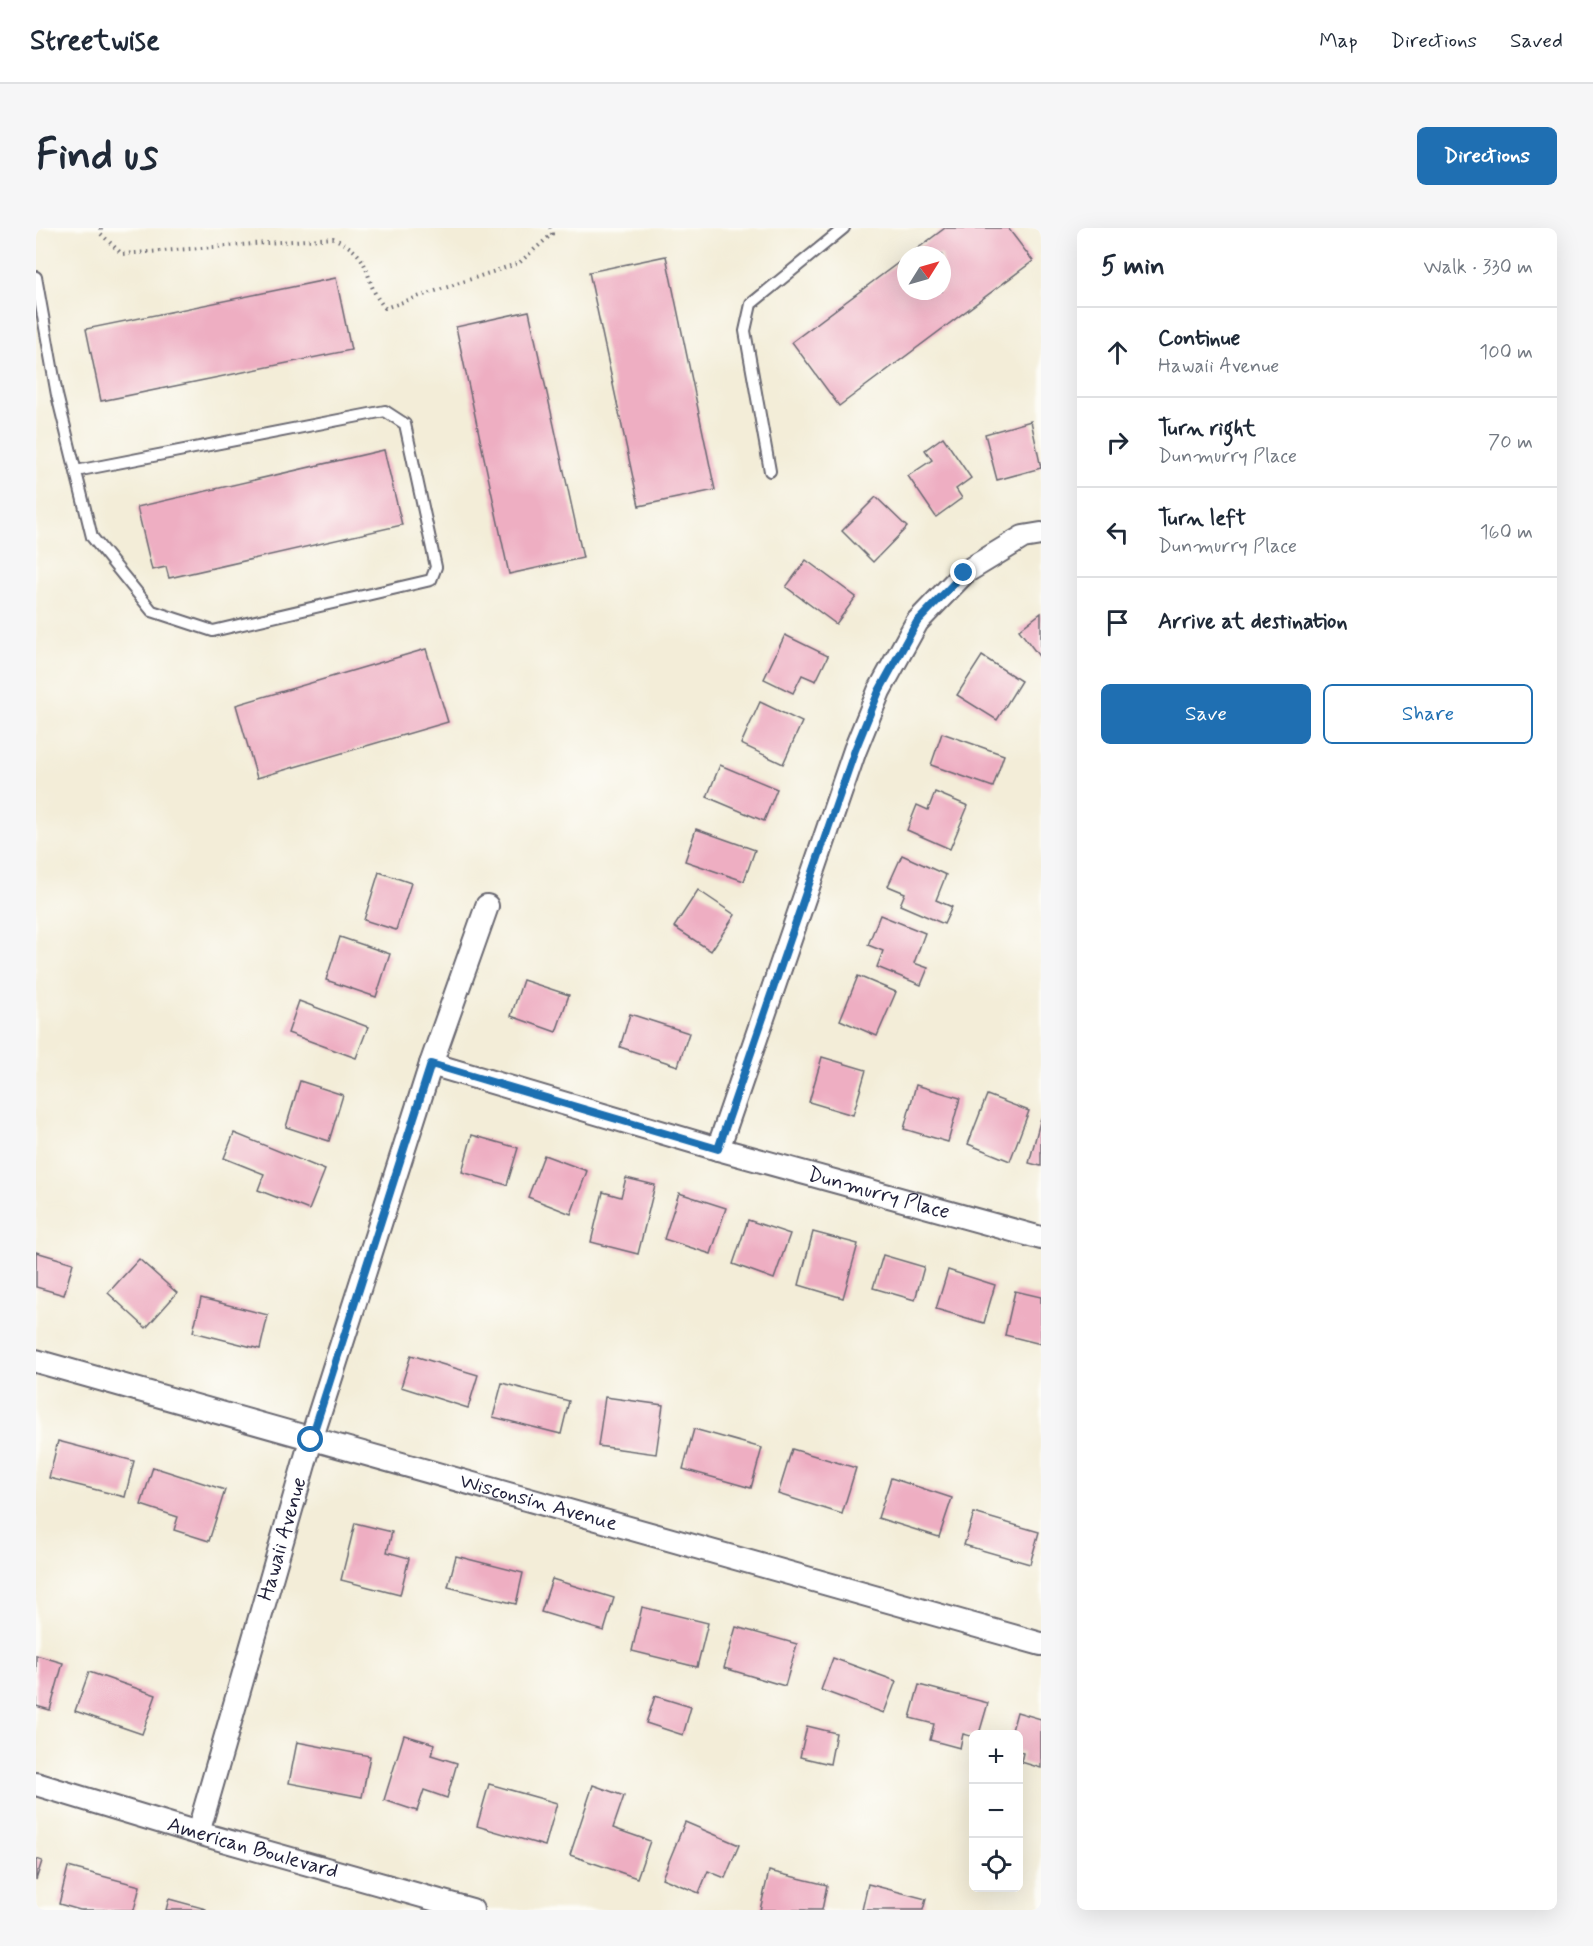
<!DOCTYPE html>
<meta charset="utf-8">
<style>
body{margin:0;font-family:Mynerve,sans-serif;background:#f6f6f7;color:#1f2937}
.controls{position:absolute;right:18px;bottom:18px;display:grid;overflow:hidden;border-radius:9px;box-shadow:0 6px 24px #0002}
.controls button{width:54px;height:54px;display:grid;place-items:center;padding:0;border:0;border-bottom:2px solid #e0e1e3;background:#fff;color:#1f2937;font:30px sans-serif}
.compass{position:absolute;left:861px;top:18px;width:54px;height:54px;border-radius:50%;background:#fff;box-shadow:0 6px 24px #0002;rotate:53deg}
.stop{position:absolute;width:18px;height:18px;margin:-14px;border:4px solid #1f6fb2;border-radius:50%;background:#fff}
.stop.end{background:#1f6fb2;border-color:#fff;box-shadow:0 2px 6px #0008}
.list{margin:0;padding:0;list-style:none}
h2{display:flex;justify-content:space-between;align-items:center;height:78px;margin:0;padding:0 24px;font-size:26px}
h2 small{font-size:20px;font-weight:400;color:#747a83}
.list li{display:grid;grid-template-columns:39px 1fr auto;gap:18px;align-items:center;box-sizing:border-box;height:90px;padding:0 24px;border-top:2px solid #e0e1e3}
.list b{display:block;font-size:22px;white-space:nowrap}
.list p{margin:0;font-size:20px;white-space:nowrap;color:#747a83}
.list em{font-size:20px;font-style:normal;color:#747a83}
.actions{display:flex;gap:12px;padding:18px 24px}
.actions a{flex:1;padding:14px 0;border:2px solid #1f6fb2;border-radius:9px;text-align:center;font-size:21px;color:#1f6fb2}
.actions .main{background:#1f6fb2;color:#fff}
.icon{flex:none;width:33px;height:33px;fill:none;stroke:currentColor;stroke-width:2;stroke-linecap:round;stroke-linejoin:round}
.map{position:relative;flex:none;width:1005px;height:1682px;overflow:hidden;border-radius:9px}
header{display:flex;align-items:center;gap:36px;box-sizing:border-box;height:84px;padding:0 30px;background:#fff;border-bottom:2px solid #e0e1e3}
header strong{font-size:28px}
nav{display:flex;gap:33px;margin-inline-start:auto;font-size:21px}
.intro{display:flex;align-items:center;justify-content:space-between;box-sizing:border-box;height:144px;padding:0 36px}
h1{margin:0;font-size:42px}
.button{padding:15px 27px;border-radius:9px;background:#1f6fb2;color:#fff;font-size:21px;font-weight:700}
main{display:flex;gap:36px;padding:0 36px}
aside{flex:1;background:#fff;border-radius:9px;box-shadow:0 6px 24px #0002}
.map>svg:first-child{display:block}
</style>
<header>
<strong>Streetwise</strong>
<nav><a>Map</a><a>Directions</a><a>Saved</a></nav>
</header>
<div class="intro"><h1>Find us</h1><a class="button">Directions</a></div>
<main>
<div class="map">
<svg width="1005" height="1682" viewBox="0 0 1005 1682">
<rect width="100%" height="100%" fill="#fdfcf7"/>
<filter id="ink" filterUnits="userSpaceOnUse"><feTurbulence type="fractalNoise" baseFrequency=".0167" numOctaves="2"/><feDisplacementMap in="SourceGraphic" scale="12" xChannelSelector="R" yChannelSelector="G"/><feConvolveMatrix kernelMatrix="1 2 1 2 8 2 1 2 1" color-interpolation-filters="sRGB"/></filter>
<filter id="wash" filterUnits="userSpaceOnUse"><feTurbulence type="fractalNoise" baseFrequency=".008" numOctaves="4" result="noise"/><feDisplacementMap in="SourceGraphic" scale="24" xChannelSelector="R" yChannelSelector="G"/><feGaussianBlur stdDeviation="1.35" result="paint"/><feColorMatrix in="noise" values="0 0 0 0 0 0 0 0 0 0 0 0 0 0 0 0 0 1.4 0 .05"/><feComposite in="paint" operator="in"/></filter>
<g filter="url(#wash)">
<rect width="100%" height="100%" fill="#f3edd8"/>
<g id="blocks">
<g fill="#eeaec2">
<path d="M909 0H972L997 33 803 178 756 114 870 29V63H906V27H873Z"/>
<path d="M630 28 679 262 603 278 553 44Z"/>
<path d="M300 50 315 122 65 173 50 101Z"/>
<path d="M493 83 547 330 473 346 420 99Z"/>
<path d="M995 193 1005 240 961 252 949 206Z"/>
<path d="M907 209 935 250 920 261 926 270 900 289 872 248 896 232 889 222Z"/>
<path d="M348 222 366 297 133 350 130 339 116 342 101 279Z"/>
<path d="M840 269 871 299 837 334 806 303Z"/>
<path d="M770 332 820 369 800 396 750 359Z"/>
<path d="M1005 385V431L983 402Z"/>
<path d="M749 407 792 428 780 453 766 447 757 465 728 451Z"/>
<path d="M390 421 412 494 221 550 200 477Z"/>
<path d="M946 428 985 453 961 492 921 467Z"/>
<path d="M724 474 766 494 747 536 705 516Z"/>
<path d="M906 505 968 527 957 559 895 537Z"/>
<path d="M684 537 741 561 728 593 671 569Z"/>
<path d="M899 564 932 578 914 621 871 602 881 577 892 582Z"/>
<path d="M660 601 719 622 708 653 649 633Z"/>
<path d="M866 627 910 647 900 672 916 679 908 696 864 677 869 665 852 658Z"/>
<path d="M343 644 375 655 360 702 328 692Z"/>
<path d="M662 662 699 687 675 723 638 699Z"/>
<path d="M844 687 889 705 878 735 892 740 885 757 841 739 847 723 832 717Z"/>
<path d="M304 709 354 726 340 769 290 752Z"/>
<path d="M822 748 860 764 841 808 804 792Z"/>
<path d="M487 752 533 767 520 804 475 788Z"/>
<path d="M263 773 332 799 320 830 252 805Z"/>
<path d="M594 786 653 805 642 838 584 819Z"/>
<path d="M786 829 830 842 817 887 773 874Z"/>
<path d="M264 853 307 867 293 913 250 899Z"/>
<path d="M880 857 924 870 912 914 868 901Z"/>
<path d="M951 867 993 883 974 933 932 916Z"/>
<path d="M1005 890V938L993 935Z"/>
<path d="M198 905 289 942 273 982 222 962 228 946 188 930Z"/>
<path d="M436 907 482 920 471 957 426 944Z"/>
<path d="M508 927 551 943 535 986 492 969Z"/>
<path d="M590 950 619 957 602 1026 555 1014 567 964 585 969Z"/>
<path d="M643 965 690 980 675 1026 628 1011Z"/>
<path d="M712 992 754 1006 738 1051 697 1036Z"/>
<path d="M777 1004 822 1016 807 1070 763 1057Z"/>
<path d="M0 1024 37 1035 28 1067 0 1059Z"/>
<path d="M847 1027 888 1039 879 1072 837 1060Z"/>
<path d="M103 1031 141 1065 110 1100 72 1065Z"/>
<path d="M912 1042 959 1057 948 1095 900 1081Z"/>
<path d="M979 1063 1005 1069V1116L969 1107Z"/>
<path d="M165 1070 232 1087 224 1121 157 1104Z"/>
<path d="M375 1127 442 1147 432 1180 365 1159Z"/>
<path d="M466 1155 533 1173 525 1206 457 1189Z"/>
<path d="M569 1169 627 1177 620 1226 562 1218Z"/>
<path d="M658 1201 726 1220 715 1260 647 1241Z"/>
<path d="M22 1213 98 1233 89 1269 13 1250Z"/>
<path d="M756 1221 820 1240 806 1286 742 1266Z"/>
<path d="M117 1239 189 1262 173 1313 138 1302 142 1289 105 1277Z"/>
<path d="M855 1250 916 1270 903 1309 842 1290Z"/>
<path d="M938 1285 1003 1304 994 1336 928 1317Z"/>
<path d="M319 1295 356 1304 351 1324 373 1330 364 1367 305 1352Z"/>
<path d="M420 1328 487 1345 480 1376 412 1359Z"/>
<path d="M516 1351 578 1370 568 1403 505 1384Z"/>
<path d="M606 1379 672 1395 661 1439 596 1423Z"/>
<path d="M700 1399 761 1416 749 1458 688 1440Z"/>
<path d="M0 1427 27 1435 14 1482 0 1478Z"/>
<path d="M797 1430 860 1453 848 1485 785 1462Z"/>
<path d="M53 1444 120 1467 106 1506 39 1483Z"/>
<path d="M883 1457 952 1475 943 1506H938V1509L927 1506 924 1520 894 1512 898 1496 874 1490Z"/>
<path d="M619 1468 655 1479 647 1507 610 1495Z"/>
<path d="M981 1484 1005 1491V1540L985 1534 987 1525 982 1523V1506H975Z"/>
<path d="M771 1498 800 1505 794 1536 764 1529Z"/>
<path d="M368 1507 399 1516 395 1527 421 1535 411 1570 388 1562 381 1583 348 1572Z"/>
<path d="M261 1514 334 1528 326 1569 253 1555Z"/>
<path d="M453 1556 521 1575 509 1618 441 1598Z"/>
<path d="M557 1557 588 1568 577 1600 614 1613 601 1650 534 1627Z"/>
<path d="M649 1594 703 1617 689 1650 672 1643 663 1665 626 1650Z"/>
<path d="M0 1631 6 1633 0 1652Z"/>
<path d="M32 1639 104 1658 98 1682H44L23 1676Z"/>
<path d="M733 1643 791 1657 786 1682H724Z"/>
<path d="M832 1656 890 1671 887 1682H826Z"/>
<path d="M133 1671 170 1681V1682H130Z"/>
</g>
</g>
</g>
<g filter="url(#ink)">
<use href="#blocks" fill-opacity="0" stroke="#6b6972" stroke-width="1.5"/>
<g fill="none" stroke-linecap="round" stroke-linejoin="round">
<g stroke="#6b6972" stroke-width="14">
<g id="service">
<path d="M0 49 21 167 56 309 116 383 177 403 395 352 400 339 369 196 349 183 40 243"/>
<path d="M734 243 709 103 715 76 808 0"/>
</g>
</g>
<g stroke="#6b6972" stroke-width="26">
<g id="minor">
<path id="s1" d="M395 836 682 921 1005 1010"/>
<path d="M682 921 819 522 843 463 881 394 928 345 987 309 1005 306"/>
<path id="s2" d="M0 1133 1005 1416"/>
<path id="s3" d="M0 1556 162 1605 436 1682"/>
<path id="s4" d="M162 1605 275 1212 395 836 451 678"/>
</g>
</g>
<path stroke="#6b6972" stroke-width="4" stroke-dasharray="1.5 4.5" stroke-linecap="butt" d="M65 0V6L86 26 297 10C343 31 323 50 349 80L483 35 516 6 514 0"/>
<use href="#service" stroke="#fff" stroke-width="10"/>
<use href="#minor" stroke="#fff" stroke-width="22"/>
</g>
</g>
<g fill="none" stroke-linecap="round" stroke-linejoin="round" filter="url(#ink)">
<path stroke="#1f6fb2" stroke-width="8" d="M275 1212 395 836 682 921 819 522 843 463 881 394 928 345"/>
</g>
<g text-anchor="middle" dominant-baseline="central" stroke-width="4.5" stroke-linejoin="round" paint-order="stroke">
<g font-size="21" fill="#22223b" stroke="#fdfcf7">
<text stroke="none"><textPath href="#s1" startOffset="466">Dunmurry Place</textPath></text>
<text stroke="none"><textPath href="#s2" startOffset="522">Wisconsin Avenue</textPath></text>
<text stroke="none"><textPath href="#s4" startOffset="306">Hawaii Avenue</textPath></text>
<text stroke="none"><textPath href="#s3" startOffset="226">American Boulevard</textPath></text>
</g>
</g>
</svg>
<div class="controls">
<button>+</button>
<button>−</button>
<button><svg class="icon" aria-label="locate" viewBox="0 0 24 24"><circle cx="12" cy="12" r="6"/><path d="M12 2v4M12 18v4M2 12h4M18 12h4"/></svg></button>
</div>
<svg class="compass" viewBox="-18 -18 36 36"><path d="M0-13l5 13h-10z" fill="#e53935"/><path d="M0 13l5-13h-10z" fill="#747a83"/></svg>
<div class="stop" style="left:275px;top:1212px"></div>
<div class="stop end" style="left:928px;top:345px"></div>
</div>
<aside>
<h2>5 min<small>Walk · 330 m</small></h2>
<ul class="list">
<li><svg class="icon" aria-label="ahead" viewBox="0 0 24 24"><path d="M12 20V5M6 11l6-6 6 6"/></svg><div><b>Continue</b><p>Hawaii Avenue</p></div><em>100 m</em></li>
<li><svg class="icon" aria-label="right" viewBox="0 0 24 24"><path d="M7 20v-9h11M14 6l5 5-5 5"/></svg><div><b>Turn right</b><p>Dunmurry Place</p></div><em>70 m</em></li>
<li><svg class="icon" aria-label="left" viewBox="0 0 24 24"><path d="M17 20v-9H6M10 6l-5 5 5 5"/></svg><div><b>Turn left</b><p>Dunmurry Place</p></div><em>160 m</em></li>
<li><svg class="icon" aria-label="arrive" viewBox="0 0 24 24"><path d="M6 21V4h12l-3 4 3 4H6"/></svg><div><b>Arrive at destination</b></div></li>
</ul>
<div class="actions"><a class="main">Save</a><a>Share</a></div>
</aside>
</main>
